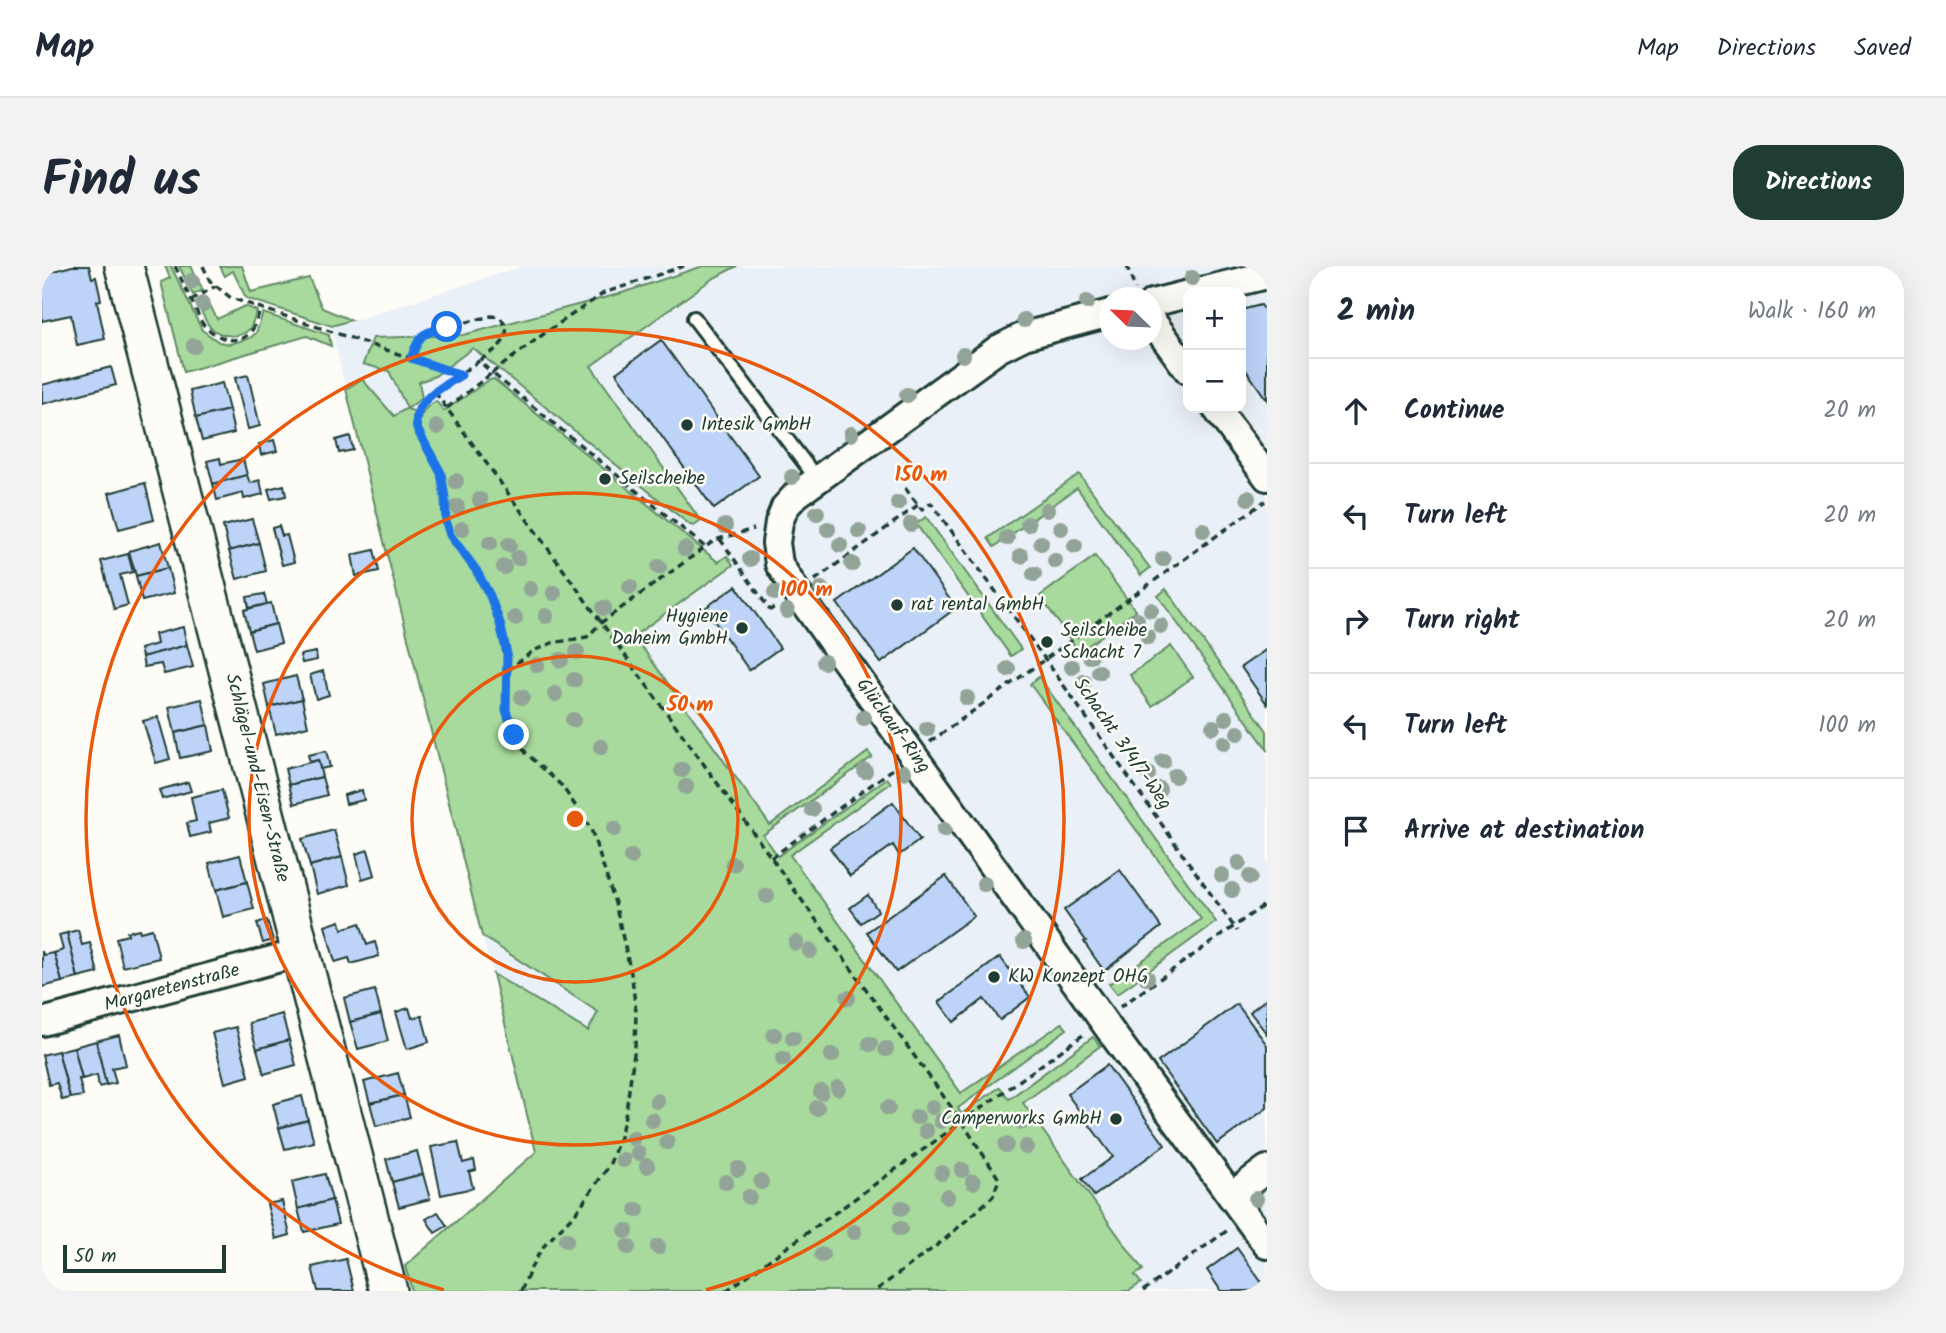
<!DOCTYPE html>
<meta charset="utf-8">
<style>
body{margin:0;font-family:Kalam,sans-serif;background:#f2f2f3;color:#1f2937}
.controls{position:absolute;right:21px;top:21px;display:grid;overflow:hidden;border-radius:14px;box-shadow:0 7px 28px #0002}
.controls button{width:63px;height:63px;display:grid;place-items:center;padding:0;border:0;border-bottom:2px solid #e0e1e3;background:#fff;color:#1f2937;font:35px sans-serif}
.compass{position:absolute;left:1057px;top:21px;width:63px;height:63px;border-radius:50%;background:#fff;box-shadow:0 7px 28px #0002;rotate:293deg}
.scale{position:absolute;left:21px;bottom:18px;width:163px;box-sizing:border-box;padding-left:7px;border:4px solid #1f3d34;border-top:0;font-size:19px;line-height:24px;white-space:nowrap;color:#1f3d34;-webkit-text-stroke:5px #fdfcf7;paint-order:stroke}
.stop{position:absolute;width:21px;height:21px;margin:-16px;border:5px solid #1a73e8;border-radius:50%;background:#fff}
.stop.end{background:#1a73e8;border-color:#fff;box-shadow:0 2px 7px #0008}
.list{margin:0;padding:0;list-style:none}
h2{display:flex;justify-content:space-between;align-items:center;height:91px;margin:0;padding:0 28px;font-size:30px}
h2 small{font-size:23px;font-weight:400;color:#747a83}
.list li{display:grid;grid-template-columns:46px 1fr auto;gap:21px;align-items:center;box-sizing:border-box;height:105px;padding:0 28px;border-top:2px solid #e0e1e3}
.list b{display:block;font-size:26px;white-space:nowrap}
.list em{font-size:23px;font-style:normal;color:#747a83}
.icon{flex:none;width:38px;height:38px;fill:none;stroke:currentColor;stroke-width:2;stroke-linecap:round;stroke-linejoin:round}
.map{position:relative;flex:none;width:1225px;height:1025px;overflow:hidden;border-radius:28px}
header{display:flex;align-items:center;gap:42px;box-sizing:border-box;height:98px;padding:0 35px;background:#fff;border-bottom:2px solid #e0e1e3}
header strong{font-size:33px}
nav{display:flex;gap:38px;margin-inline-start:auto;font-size:24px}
.intro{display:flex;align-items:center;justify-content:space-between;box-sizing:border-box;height:168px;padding:0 42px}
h1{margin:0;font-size:49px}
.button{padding:18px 32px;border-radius:28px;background:#1f3d34;color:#fff;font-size:24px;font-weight:700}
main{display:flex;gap:42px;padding:0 42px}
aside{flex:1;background:#fff;border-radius:28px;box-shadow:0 7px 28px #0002}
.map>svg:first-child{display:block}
</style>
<header>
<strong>Map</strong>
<nav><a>Map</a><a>Directions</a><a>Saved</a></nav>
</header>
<div class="intro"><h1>Find us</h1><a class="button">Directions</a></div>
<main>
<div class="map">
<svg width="1225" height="1025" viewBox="0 0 1225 1025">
<rect width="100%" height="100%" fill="#fdfcf7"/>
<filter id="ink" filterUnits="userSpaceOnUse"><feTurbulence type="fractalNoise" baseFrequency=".0143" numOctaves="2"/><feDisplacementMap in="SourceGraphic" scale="14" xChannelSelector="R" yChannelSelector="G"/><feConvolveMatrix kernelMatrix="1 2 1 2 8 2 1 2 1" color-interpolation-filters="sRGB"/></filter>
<g filter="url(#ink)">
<path fill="#eaf0f7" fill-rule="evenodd" d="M481 0H1225V1025H370L363 1000 494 886 451 708 440 670 289 62ZM1146 26H1199V142H1146ZM1068 32H1110V74H1068Z"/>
<g fill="#a7da9c" stroke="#638c68" stroke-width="2">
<path d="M123 0H129L160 64 177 76 188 78 208 72 214 67 221 47 287 69 289 80 265 70 142 106 119 16 128 12Z"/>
<path d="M137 0H149L161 24 151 29Z"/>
<path d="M178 0H200L209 26 267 12 280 42 309 54 290 60 204 32 191 5 183 10Z"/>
<path d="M661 0H695L670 13 549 100 659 255 652 260 648 259 431 82 393 110 377 116 380 132 365 143 380 148 385 141 394 135 402 145 447 114 452 113 676 296 685 290 691 299 592 370 728 559 826 486 830 491 721 569 736 590 845 512 849 517 748 589 919 827 1020 757 1025 763 916 842 919 848 958 821 967 833 1051 771 1058 780 981 837 1101 1004 1093 1009 1099 1017 1087 1025H370L363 1000 494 886 451 708 546 765 556 746 440 670 304 123 320 113 352 150 365 142 347 105 321 98 331 72 421 69 577 28Z"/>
<path d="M164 31 175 53 203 40 215 45C213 49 211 56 209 61 200 74 178 71 168 61 162 54 159 44 155 36Z"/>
<path d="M1037 208 1108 302 1099 309 1035 222 952 281 946 272Z"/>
<path d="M884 251 979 383 969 390 874 258Z"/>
<path d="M1053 290 1094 345 1037 386 998 330Z"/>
<path d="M1124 323 1225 465V483L1116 330Z"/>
<path d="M1129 380 1151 411 1110 440 1088 409Z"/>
<path d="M997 411 1174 656 1075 728 1067 718 1159 653 988 418Z"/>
</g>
<g fill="#bed3f8" stroke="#1f3d34" stroke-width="2">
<path d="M30 0H47L50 12 54 11 59 34 55 35 63 73 35 79 29 49 0 55V8Z"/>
<path d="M1219 39 1225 47V134L1199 97V44Z"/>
<path d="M619 74 717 210 672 243 574 107Z"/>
<path d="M69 101 74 119 0 138V119Z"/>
<path d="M206 109 218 160 206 163 193 112Z"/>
<path d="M180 117 187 144 154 152 148 125Z"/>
<path d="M187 144 192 167 160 175 154 152Z"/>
<path d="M308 170 311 184 297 187 294 174Z"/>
<path d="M232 174 235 185 219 189 217 178Z"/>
<path d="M178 192 179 198 201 193 205 209 171 218 165 195Z"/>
<path d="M205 209 208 217 218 214 221 228 202 233 201 227 175 234 171 218Z"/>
<path d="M103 217 112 254 77 263 67 227Z"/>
<path d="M242 219 244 230 229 233 226 223Z"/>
<path d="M210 253 217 277 187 285 181 260Z"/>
<path d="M237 260 240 270 245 269 252 296 240 299 230 262Z"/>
<path d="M119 276 126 302 94 310 87 285Z"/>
<path d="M217 277 224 305 195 313 187 285Z"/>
<path d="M871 282 914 342 839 397 795 337Z"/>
<path d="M332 284 337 305 314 310 310 289Z"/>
<path d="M86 288 91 306 78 309 86 339 72 343 59 295Z"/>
<path d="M126 302 132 327 100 335 94 310Z"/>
<path d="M694 320 738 382 707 404 663 342Z"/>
<path d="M222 328 225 338 207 342 205 331Z"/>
<path d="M229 337 234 358 207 365 202 344Z"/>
<path d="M234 358 239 377 212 384 207 365Z"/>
<path d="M141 361 145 379 100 391 98 383 115 378 113 368Z"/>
<path d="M145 379 151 401 122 408 119 398 102 401 100 391Z"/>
<path d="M1225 383V438L1199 401Z"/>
<path d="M274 386 275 394 260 397 258 389Z"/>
<path d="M281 405 287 429 274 433 268 409Z"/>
<path d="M254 410 260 433 227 441 222 418Z"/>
<path d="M160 433 166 459 133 467 127 441Z"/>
<path d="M260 433 266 460 234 468 227 441Z"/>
<path d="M116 451 128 493 114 497 101 455Z"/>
<path d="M166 459 171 485 138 492 133 467Z"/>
<path d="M284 485 288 501 278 503 276 494 268 496 266 489Z"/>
<path d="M276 494 280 511 247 519 243 503Z"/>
<path d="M280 511 285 529 252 538 247 519Z"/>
<path d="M146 516 149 525 120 533 117 524Z"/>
<path d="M180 524 187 552 167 557 169 566 148 571 145 557 154 555 149 531Z"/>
<path d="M320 524 322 534 304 538 302 529Z"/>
<path d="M851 536 878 574 857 589 851 579 808 610 788 582Z"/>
<path d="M292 564 300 591 268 600 260 573Z"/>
<path d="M326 584 333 609 320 613 314 588Z"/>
<path d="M198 589 205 616 174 624 167 597Z"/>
<path d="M300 591 307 619 275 628 268 600Z"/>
<path d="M1078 604 1119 661 1062 705 1042 676 1044 675 1022 644Z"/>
<path d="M904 610 932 650 854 706 825 666Z"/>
<path d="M205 616 212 643 181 651 174 624Z"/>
<path d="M826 629 836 645 819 657 808 642Z"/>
<path d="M225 654 231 674 221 677 215 657Z"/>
<path d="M298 655 300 663 318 657 325 679 333 676 337 690 309 698 307 692 293 696 283 660Z"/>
<path d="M97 663 98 666 110 663 117 692 81 701 74 672 86 669 85 666Z"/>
<path d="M36 664 40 679 48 677 56 707 36 712 25 667Z"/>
<path d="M25 667 36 712 20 716 12 687 21 684 17 669Z"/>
<path d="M0 685 1 689 12 687 20 716 0 721Z"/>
<path d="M958 691 988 731 958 754 942 733 912 756 897 736Z"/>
<path d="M333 724 339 748 308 756 302 732Z"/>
<path d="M1225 732V768L1208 746Z"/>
<path d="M1195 738 1225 779V842L1175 878 1116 796Z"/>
<path d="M367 742 370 752 380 750 387 776 365 783 354 746Z"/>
<path d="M240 748 247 774 215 783 207 757Z"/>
<path d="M339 748 346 775 316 783 308 756Z"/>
<path d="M194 761 207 810 183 817 170 767Z"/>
<path d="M77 769 84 799 70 802 74 817 64 819 54 775Z"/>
<path d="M247 774 254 799 222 808 215 783Z"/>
<path d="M54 775 64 819 57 821 55 809 40 813 32 781Z"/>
<path d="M32 781 40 813H37L41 830 28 832 16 785Z"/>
<path d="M16 785 28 832 20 834 15 817 7 819 0 789Z"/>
<path d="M1065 799 1123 879 1052 930 1040 913 1071 891 1025 828Z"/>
<path d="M356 807 362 829 328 837 322 816Z"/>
<path d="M362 829 368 851 334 860 328 837Z"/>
<path d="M260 830 266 854 237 862 231 838Z"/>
<path d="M266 854 272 876 243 883 237 862Z"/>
<path d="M416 876 421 897 432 894 434 904 427 906 431 922 399 929 389 881Z"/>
<path d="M375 885 381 908 350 916 344 893Z"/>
<path d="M283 908 290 934 256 943 250 916Z"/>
<path d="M381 908 388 933 357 941 350 916Z"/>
<path d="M290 934 296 958 262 966 256 943Z"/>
<path d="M240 935 248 969 234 973 225 938Z"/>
<path d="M396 946 405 960 393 967 384 953Z"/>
<path d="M1195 982 1225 1024V1025H1179L1165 1004Z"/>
<path d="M304 993 312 1025H276L270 1001Z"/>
</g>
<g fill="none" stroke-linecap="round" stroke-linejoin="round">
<g stroke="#1f3d34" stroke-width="18">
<path id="lane" d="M652 52 775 213"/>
</g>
<g stroke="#1f3d34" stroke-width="32">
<g id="street">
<path d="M1155 26 1225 9"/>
<path d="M1110 37 1146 28"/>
<path d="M1068 47 982 70 956 83 754 229 743 241 737 256 734 277 737 298 755 327 1072 770 1225 979"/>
<path d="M1110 55 1146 104"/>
<path d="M1174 142 1225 211"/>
<path d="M0 756 260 686"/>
<path d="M1189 930 1225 903"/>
</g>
</g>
<g stroke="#1f3d34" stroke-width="42">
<path id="secondary" d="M82 0 346 1025"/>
</g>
<g stroke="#1f3d34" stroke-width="3.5" stroke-dasharray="7 5" stroke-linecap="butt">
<path d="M133 0 160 57C172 71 196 83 210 64 214 58 216 49 219 42"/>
<path d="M161 0 168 15 189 32 419 109"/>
<path d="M1085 0 1093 23"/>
<path d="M149 34 174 20"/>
<path d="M369 92 378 70 383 67 449 50C457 50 460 52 463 59 470 76 448 87 437 95"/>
<path d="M393 126 920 856 957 913 951 930 935 945 902 974 833 1025"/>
<path d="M405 142 450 107 663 281"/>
<path d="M863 222 880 244 889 237 1003 393 1195 665"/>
<path d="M678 273 728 344 735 340"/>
<path d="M773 314 876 239"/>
<path d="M465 405 491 385 510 377 545 371 560 356 673 274 712 263"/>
<path d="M888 476 1223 235"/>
<path d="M729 592 851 503"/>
<path d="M1078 741 1225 637"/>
<path d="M479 1025 489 1002 500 982 535 945 567 900 578 871 584 845 593 781 594 746 590 712 573 637 549 563 520 520 484 487 472 469 464 444 465 388 458 357 448 330 434 304 408 269 404 256 403 232 399 207 375 163C373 158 372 151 374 146 380 130 422 106 437 95L450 107 503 67 562 27 642 0"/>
<path d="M684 1025 1041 769"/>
<path d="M1101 1025 1186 964"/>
</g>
<use href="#lane" stroke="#fdfcf7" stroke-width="12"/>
<use href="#street" stroke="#fdfcf7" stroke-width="26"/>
<use href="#secondary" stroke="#fdfcf7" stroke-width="37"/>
</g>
<g fill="#92a497">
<circle cx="1150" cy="12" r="8"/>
<circle cx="150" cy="15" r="8"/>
<circle cx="1045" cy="36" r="8"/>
<circle cx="161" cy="38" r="8"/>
<circle cx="982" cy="54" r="8"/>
<circle cx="152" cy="80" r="8"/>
<circle cx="921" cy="89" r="8"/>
<circle cx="865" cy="129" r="8"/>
<circle cx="395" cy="161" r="8"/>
<circle cx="809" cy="168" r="8"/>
<circle cx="750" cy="211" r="8"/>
<circle cx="414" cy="215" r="8"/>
<circle cx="1206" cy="232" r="8"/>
<circle cx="438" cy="234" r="8"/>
<circle cx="856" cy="237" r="8"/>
<circle cx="415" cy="241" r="8"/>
<circle cx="1005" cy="244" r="8"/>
<circle cx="775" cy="247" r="8"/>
<circle cx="869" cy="258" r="8"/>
<circle cx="986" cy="258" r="8"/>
<circle cx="683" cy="260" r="8"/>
<circle cx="1019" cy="262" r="8"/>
<circle cx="420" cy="263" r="8"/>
<circle cx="786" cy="263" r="8"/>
<circle cx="1161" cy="264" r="8"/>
<circle cx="817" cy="265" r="8"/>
<circle cx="965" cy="272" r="8"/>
<circle cx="448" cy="277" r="8"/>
<circle cx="999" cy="277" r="8"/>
<circle cx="467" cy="279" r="8"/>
<circle cx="798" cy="279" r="8"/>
<circle cx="1033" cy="280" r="8"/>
<circle cx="643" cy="283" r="8"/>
<circle cx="979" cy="290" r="8"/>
<circle cx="476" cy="292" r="8"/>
<circle cx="708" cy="293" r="8"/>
<circle cx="1121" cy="293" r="8"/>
<circle cx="1013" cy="295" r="8"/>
<circle cx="810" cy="298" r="8"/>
<circle cx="462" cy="301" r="8"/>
<circle cx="617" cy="301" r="8"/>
<circle cx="992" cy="308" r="8"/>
<circle cx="588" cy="321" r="8"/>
<circle cx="488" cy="323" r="8"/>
<circle cx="779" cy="323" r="8"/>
<circle cx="512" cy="327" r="8"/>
<circle cx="733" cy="327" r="8"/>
<circle cx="562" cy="342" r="8"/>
<circle cx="1109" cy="344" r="8"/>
<circle cx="745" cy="345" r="8"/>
<circle cx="504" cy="350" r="8"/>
<circle cx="473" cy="352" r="8"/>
<circle cx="1095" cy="354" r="8"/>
<circle cx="1119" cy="360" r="8"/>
<circle cx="1106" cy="371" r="8"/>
<circle cx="535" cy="386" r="8"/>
<circle cx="1048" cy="390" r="8"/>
<circle cx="519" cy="394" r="8"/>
<circle cx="782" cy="396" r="8"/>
<circle cx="495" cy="399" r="8"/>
<circle cx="1030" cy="401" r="8"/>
<circle cx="966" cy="403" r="8"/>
<circle cx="1057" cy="406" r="8"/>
<circle cx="532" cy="414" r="8"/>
<circle cx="1042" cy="416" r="8"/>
<circle cx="513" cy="428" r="8"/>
<circle cx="480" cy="431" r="8"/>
<circle cx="925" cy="432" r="8"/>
<circle cx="822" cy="452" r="8"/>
<circle cx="1184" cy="452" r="8"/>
<circle cx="531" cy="454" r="8"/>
<circle cx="1171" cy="461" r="8"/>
<circle cx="885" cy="463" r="8"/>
<circle cx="1196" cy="467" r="8"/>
<circle cx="1182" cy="477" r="8"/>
<circle cx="559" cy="481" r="8"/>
<circle cx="1121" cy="495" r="8"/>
<circle cx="640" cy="504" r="8"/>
<circle cx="823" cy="505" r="8"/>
<circle cx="862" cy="506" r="8"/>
<circle cx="1106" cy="508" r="8"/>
<circle cx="1133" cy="510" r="8"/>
<circle cx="644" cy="521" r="8"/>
<circle cx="1117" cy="523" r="8"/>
<circle cx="770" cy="543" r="8"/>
<circle cx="572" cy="563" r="8"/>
<circle cx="902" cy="564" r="8"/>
<circle cx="589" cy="591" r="8"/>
<circle cx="1197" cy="597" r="8"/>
<circle cx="691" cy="598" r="8"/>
<circle cx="1180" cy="609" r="8"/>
<circle cx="1208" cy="611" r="8"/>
<circle cx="942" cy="618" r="8"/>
<circle cx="1190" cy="624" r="8"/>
<circle cx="725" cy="630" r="8"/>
<circle cx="982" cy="675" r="8"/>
<circle cx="754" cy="677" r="8"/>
<circle cx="768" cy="685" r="8"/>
<circle cx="1105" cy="712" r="8"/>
<circle cx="806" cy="732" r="8"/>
<circle cx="732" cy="769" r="8"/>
<circle cx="751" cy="772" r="8"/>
<circle cx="828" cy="778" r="8"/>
<circle cx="844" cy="783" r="8"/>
<circle cx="790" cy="789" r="8"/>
<circle cx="741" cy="793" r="8"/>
<circle cx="796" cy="822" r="8"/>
<circle cx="779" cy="826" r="8"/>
<circle cx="615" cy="835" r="8"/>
<circle cx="890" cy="841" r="8"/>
<circle cx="775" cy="842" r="8"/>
<circle cx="846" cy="842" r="8"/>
<circle cx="875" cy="851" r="8"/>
<circle cx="610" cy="854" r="8"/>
<circle cx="899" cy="855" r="8"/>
<circle cx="980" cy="856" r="8"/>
<circle cx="884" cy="865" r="8"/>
<circle cx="591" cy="872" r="8"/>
<circle cx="625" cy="876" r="8"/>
<circle cx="964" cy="879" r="8"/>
<circle cx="984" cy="881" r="8"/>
<circle cx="596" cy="887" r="8"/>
<circle cx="581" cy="894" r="8"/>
<circle cx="605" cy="900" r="8"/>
<circle cx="696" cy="903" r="8"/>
<circle cx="920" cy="904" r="8"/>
<circle cx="900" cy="907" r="8"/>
<circle cx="684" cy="916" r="8"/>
<circle cx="719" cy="916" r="8"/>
<circle cx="931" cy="916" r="8"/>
<circle cx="707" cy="931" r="8"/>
<circle cx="905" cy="931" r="8"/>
<circle cx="1214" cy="933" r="8"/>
<circle cx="860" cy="942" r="8"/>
<circle cx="595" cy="944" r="8"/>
<circle cx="858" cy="963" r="8"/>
<circle cx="584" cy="965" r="8"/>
<circle cx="812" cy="966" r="8"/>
<circle cx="524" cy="974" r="8"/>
<circle cx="586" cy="981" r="8"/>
<circle cx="616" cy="981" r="8"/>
<circle cx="780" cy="989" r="8"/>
</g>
</g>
<g fill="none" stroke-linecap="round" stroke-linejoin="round" filter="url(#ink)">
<path stroke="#1a73e8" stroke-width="9" d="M405 61C379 68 379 66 369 92L419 109C399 122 369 135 375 163L399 207 403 232 404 256 408 269 434 304 448 330 458 357 465 388 464 444 472 469"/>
</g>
<g fill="none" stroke="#e8590c" stroke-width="3.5">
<circle cx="533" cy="553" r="163"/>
<circle cx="533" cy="553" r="326"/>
<path d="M402 1024A489 489 0 1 1 664 1024"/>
</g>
<g fill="#1f3d34" stroke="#fdfcf7" stroke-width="2.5">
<circle cx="645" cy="159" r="7"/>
<circle cx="563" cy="213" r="7"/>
<circle cx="855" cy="339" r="7"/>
<circle cx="700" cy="362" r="7"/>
<circle cx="1005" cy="376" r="7"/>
<circle cx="952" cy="711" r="7"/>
<circle cx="1074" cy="853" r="7"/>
</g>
<g text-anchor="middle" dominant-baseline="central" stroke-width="5" stroke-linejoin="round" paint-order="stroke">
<g font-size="19" fill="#1f3d34" stroke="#fdfcf7" text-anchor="start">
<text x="659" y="159">Intesik GmbH</text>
<text x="577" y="213">Seilscheibe</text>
<text x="869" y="339">rat rental GmbH</text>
<text x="686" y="351" text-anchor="end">Hygiene<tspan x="686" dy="22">Daheim GmbH</tspan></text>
<text x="1019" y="365">Seilscheibe<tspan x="1019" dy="22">Schacht 7</tspan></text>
<text x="966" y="711">KW Konzept OHG</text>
<text x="1060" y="853" text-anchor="end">Camperworks GmbH</text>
</g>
<g font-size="19" fill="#1f3d34" stroke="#fdfcf7">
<text transform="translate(851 460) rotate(54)">Glückauf-Ring</text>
<text transform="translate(1080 478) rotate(55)">Schacht 3/4/7-Weg</text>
<text transform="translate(215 512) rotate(76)">Schlägel-und-Eisen-Straße</text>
<text transform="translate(130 722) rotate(-15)">Margaretenstraße</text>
</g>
</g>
<circle cx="533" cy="553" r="10" fill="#e8590c" stroke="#fdfcf7" stroke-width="3.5"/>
<g font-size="21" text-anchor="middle" font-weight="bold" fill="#e8590c" stroke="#fdfcf7" stroke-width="5" stroke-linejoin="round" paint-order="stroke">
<text x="879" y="215">150 m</text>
<text x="764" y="330">100 m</text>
<text x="648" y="445">50 m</text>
</g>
</svg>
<div class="controls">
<button>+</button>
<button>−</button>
</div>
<svg class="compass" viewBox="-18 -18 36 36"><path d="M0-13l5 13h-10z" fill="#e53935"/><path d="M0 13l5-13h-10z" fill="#747a83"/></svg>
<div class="scale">50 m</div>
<div class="stop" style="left:405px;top:61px"></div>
<div class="stop end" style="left:472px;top:469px"></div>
</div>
<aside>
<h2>2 min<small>Walk · 160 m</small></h2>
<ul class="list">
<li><svg class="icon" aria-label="ahead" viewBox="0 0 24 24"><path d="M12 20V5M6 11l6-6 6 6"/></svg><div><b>Continue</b></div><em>20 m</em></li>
<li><svg class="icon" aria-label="left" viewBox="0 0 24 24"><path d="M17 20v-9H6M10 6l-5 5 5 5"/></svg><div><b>Turn left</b></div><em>20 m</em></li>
<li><svg class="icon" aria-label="right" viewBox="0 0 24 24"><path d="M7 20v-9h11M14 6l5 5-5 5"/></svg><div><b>Turn right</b></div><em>20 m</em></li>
<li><svg class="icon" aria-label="left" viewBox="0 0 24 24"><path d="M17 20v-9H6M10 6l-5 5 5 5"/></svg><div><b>Turn left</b></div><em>100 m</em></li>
<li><svg class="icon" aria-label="arrive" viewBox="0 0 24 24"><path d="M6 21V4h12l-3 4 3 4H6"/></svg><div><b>Arrive at destination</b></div></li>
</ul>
</aside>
</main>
